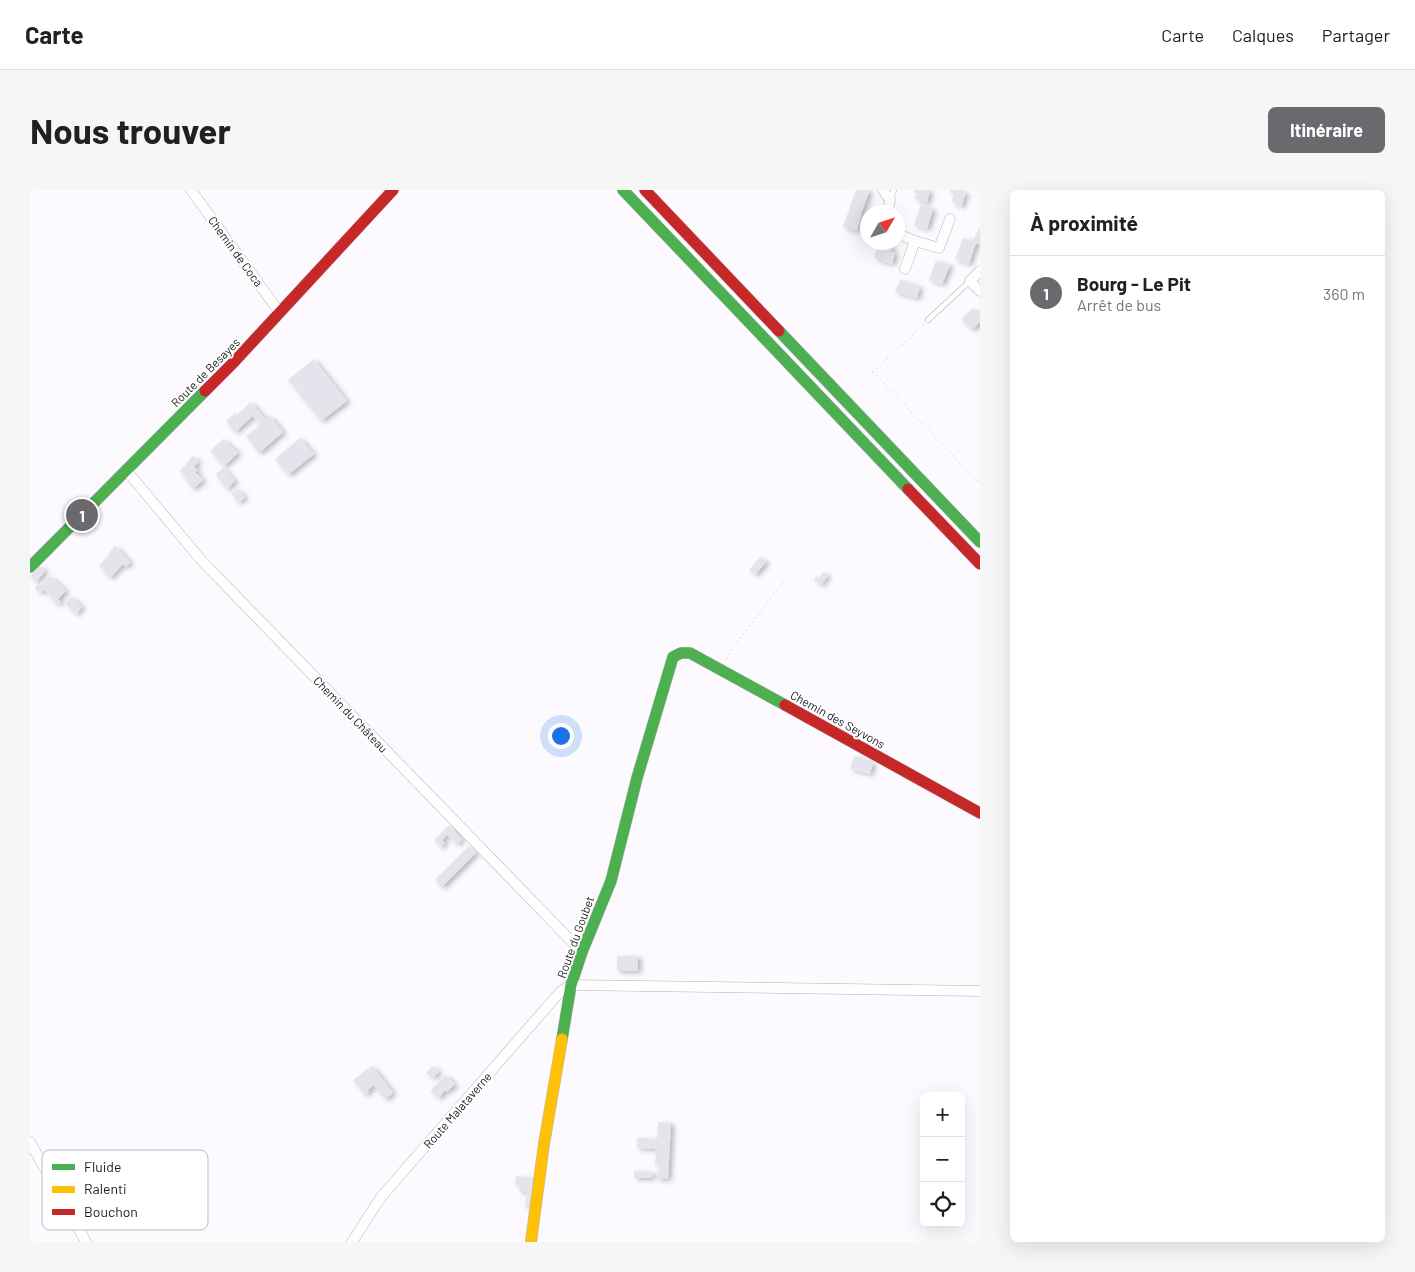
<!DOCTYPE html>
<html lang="fr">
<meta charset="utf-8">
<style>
body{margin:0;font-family:Barlow,sans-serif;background:#f6f6f6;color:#202124}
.controls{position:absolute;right:15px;bottom:15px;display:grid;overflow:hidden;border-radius:8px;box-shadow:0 5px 20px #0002}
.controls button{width:45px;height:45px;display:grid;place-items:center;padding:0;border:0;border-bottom:1px solid #e0e0e0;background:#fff;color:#202124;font:25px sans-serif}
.compass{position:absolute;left:830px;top:15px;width:45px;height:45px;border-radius:50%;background:#fff;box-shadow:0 5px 20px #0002;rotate:51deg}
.you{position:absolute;left:530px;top:545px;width:18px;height:18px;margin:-12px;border:4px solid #fff;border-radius:50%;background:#1a73e8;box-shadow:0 0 0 8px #1a73e833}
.badge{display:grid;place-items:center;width:32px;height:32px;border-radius:50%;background:#6b696e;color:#fff;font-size:16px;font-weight:700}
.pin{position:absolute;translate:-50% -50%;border:2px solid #fff;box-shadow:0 1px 5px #0006}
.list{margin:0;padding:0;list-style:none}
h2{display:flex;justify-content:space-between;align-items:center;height:65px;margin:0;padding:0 20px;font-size:21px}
h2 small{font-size:16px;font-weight:400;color:#757577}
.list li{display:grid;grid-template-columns:32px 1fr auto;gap:15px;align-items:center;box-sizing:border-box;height:75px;padding:0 20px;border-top:1px solid #e0e0e0}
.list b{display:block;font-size:19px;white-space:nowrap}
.list p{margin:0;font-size:16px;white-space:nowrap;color:#757577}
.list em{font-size:16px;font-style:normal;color:#757577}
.icon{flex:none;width:28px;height:28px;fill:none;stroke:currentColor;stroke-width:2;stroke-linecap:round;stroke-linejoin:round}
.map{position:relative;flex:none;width:950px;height:1052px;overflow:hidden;border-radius:8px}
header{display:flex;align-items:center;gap:30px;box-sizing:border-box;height:70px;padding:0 25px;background:#fff;border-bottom:1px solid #e0e0e0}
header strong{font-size:24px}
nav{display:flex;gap:28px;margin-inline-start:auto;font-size:18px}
.intro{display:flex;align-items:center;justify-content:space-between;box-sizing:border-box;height:120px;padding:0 30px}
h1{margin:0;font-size:35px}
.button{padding:12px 22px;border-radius:8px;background:#6b696e;color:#fff;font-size:18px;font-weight:700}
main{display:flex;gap:30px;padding:0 30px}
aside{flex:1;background:#fff;border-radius:8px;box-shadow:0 5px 20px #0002}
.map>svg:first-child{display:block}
</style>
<header>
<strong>Carte</strong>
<nav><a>Carte</a><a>Calques</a><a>Partager</a></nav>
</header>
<div class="intro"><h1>Nous trouver</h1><a class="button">Itinéraire</a></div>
<main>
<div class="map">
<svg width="950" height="1052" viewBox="0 0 950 1052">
<defs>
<filter id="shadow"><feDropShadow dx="3.5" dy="2" stdDeviation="2.5" flood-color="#0004"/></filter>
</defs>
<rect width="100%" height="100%" fill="#fcfafe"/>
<g fill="#e4e4ec" filter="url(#shadow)">
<path d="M826 0H840L832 21 827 41 813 37Z"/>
<path d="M885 0H900L897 13 885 9 886 3H884Z"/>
<path d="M921 0H931V1L936 3 931 17 922 11 924 4 920 3Z"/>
<path d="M891 15 903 19 897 39 884 35Z"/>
<path d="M950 37V54L946 53 939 74 925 69 933 48 943 51Z"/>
<path d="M849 52 862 56 861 62 865 63 862 74 844 68Z"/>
<path d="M906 71 920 75 912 94 899 90Z"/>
<path d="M870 90 890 97 887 108 865 102Z"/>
<path d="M943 118 950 125V132L942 140 931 129Z"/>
<path d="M284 169 317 211 291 231 258 190Z"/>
<path d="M221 212 236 230 240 226 253 242 229 263 216 246 230 235 223 226 205 242 196 231 205 223 207 225Z"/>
<path d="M270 248 284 264 258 285 245 269Z"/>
<path d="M193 249 208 263 194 276 180 261Z"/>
<path d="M163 266 168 272 164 277 168 280 165 282 173 290 163 299 150 281Z"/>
<path d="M193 278 205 291 197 299 189 290 186 284Z"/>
<path d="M207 299 215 307 209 313 201 304Z"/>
<path d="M85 356 100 372 96 377 93 374 80 388 69 376 80 364 79 363Z"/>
<path d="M730 367 736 372 725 385 719 380Z"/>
<path d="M10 376 15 381 6 392 0 386Z"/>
<path d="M793 382 798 385 791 395 784 390 786 386 789 388Z"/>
<path d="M20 386 36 401 28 409 31 412 28 415 14 400 10 403 5 398 8 394 10 396Z"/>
<path d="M42 407 52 417 46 424 35 413Z"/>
<path d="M824 566 838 570V572L843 573 840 584 820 579Z"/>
<path d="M419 635 432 650 427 654 417 645 412 650 415 653 411 657 404 650Z"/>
<path d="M439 656 446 663 412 697 405 690Z"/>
<rect x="587" y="766" width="21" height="15"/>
<path d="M342 876 363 903 355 909 344 895 338 900 339 902 335 905 323 890Z"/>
<path d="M403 876 409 882 404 887 403 886 401 887 396 883Z"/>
<path d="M415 885 425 894 417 902 415 900 409 908 400 901Z"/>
<path d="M628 932 641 933 638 989H627L629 976 625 975 626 959 607 958V948L627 949Z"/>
<path d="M604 981 623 982 622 988H604Z"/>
<path d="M486 986 506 988 501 1018 495 1017 497 1002H489L490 995H485Z"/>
</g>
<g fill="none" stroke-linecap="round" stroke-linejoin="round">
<g stroke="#b6b4b9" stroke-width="6">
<g id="lane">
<path d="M860 10 864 0"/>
<path d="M898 130 940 91"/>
</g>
</g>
<g stroke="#b6b4b9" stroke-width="11">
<g id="street">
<path d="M161 0 250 123"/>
<path d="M853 0 860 10 858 22"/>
<path d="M868 44 885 51 909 58 920 29"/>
<path d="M875 79 885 51"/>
<path d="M950 81 940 91 950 101"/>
<path d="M96 280 172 371 552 762"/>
<path d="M0 952 56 1052"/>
<path d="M322 1052 351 1007 530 802 541 795 950 801"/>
</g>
</g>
<g stroke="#b6b4b9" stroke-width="12">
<g id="fast">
<path d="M593 0 878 299"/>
<path d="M749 141 950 352"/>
<path d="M0 377 175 201"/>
<path d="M532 849 541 795 552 762 581 691 607 588 643 467 651 463H660L755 515"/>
</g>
</g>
<g stroke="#b6b4b9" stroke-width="12">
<path id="slow" d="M501 1052 514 954 532 849"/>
</g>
<g stroke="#b6b4b9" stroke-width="12">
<g id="jam">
<path d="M615 0 749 141"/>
<path d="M175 201 204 172 363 0"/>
<path d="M878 299 950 374"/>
<path d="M755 515 950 623"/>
</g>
</g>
<g stroke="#e0e0e0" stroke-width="2" stroke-dasharray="1 4" stroke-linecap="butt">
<path d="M894 134 843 182 950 294"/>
<path d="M696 469 703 457 758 387"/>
</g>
<use href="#lane" stroke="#fffeff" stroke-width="5"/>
<use href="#street" stroke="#fffeff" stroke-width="10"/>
<use href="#fast" stroke="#4caf50" stroke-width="11"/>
<use href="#slow" stroke="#ffc107" stroke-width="11"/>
<use href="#jam" stroke="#c62828" stroke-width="11"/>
</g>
<g text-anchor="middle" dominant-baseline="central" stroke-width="4" stroke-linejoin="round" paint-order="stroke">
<g font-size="12" fill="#1d1b20" stroke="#fff">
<text transform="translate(206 61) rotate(54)">Chemin de Coca</text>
<text transform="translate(175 182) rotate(-45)">Route de Besayes</text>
<text transform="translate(321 524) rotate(46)">Chemin du Château</text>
<text transform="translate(808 529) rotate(29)">Chemin des Seyvons</text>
<text transform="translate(545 747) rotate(-70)">Route du Goubet</text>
<text transform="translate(427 920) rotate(-49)">Route Malataverne</text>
</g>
</g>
<rect x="12" y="960" width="166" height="80" rx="8" fill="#fff" stroke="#bbbbbc" stroke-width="1"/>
<rect x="22" y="974" width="23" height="6" fill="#4caf50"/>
<rect x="22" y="996" width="23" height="7" fill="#ffc107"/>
<rect x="22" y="1019" width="23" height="6" fill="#c62828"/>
<g font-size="14" fill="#1d1b20">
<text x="54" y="982">Fluide</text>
<text x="54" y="1004">Ralenti</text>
<text x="54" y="1027">Bouchon</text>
</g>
</svg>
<div class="controls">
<button>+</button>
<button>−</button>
<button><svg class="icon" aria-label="locate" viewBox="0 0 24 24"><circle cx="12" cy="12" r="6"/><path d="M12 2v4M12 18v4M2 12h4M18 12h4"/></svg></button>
</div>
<svg class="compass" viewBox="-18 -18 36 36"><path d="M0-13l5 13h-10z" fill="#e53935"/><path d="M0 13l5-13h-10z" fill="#757577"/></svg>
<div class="you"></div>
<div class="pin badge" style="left:52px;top:325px">1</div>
</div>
<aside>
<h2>À proximité<small></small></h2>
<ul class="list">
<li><span class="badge">1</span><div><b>Bourg - Le Pit</b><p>Arrêt de bus</p></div><em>360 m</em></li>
</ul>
</aside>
</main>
